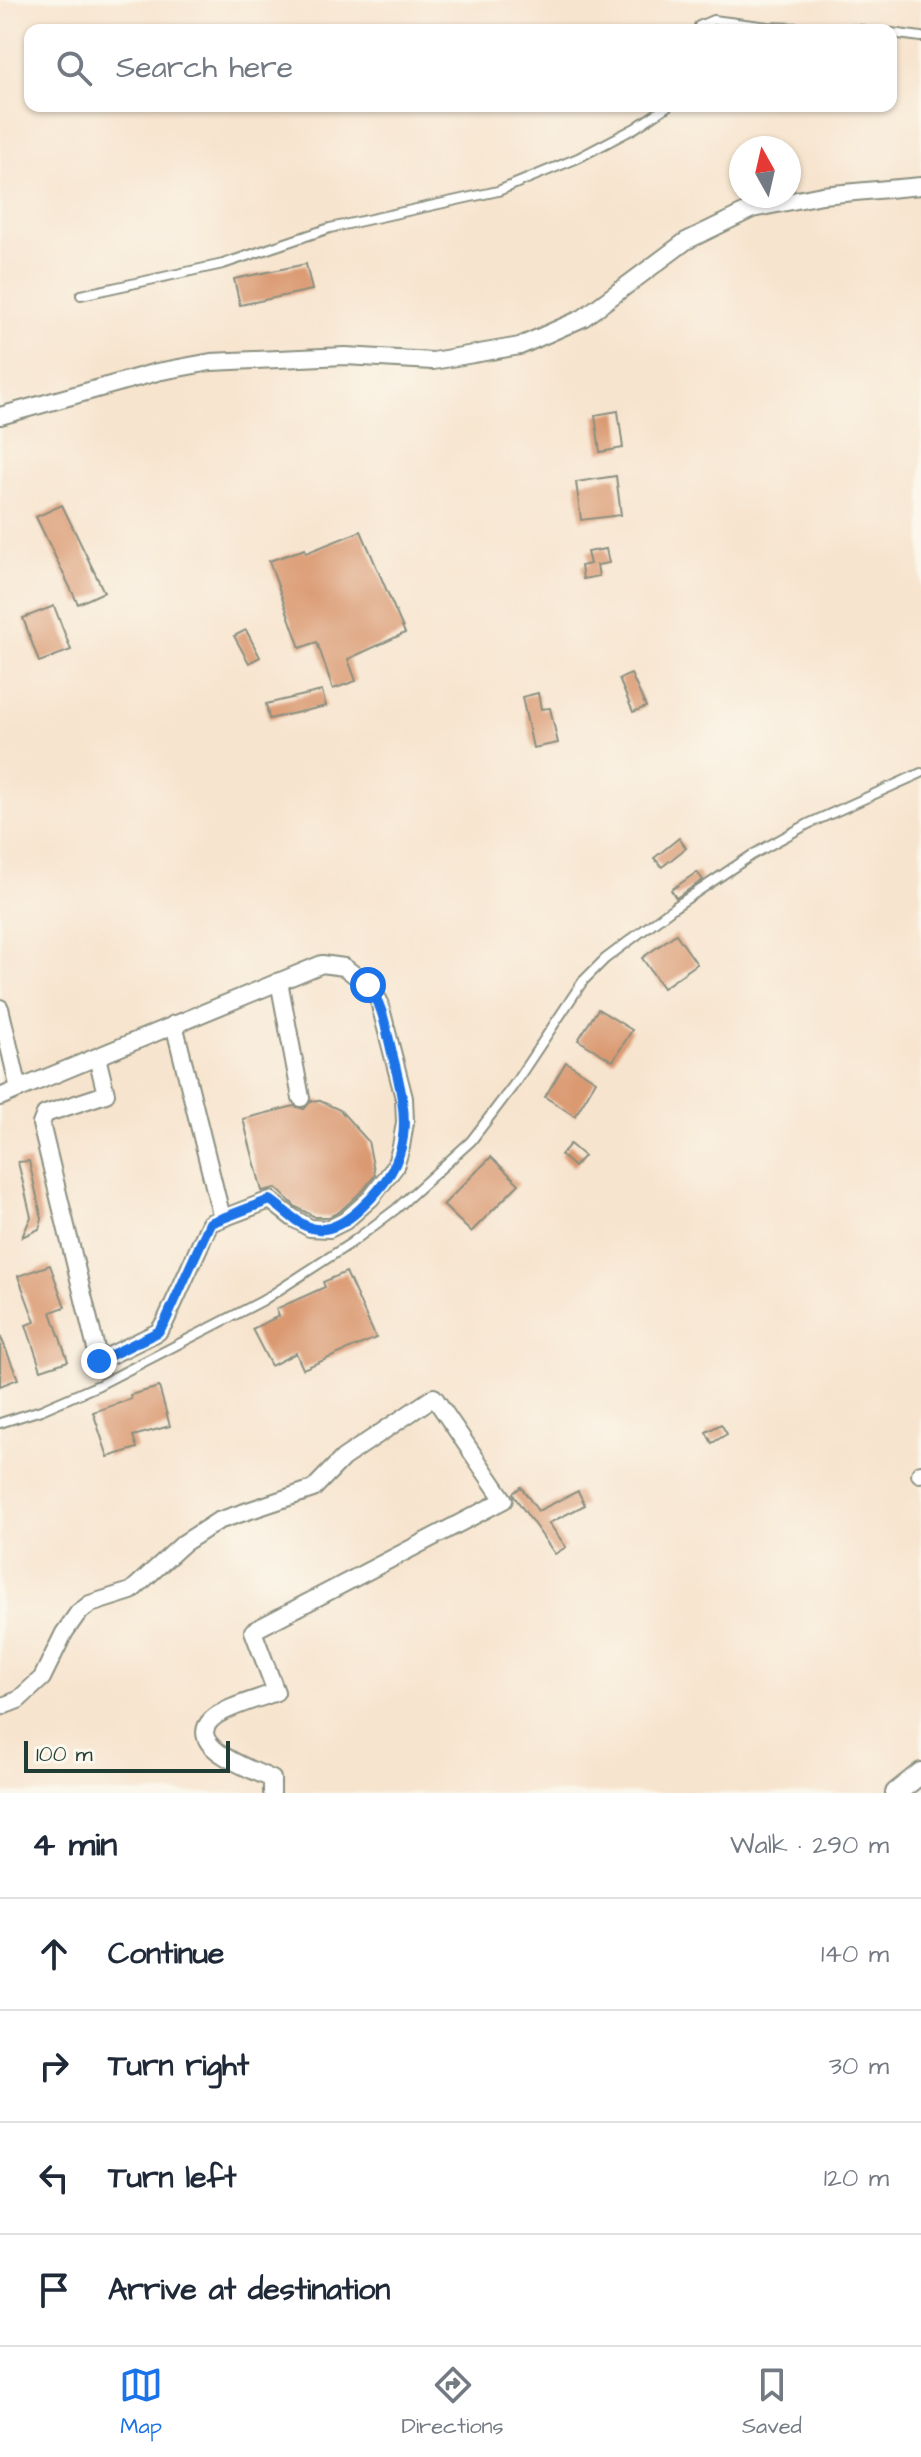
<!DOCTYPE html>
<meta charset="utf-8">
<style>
body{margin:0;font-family:"Architects Daughter",sans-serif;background:#f2f2f3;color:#1f2937}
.compass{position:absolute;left:729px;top:136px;width:72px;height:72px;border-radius:50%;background:#fff;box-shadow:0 2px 6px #0004;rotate:352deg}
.scale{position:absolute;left:24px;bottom:20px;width:206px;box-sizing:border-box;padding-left:8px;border:4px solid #1f3d34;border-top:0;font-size:22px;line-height:28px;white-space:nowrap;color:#1f3d34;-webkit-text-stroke:6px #fbf7ec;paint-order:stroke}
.stop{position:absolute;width:24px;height:24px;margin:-18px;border:6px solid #1a73e8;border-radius:50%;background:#fff}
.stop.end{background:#1a73e8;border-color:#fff;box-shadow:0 2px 8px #0008}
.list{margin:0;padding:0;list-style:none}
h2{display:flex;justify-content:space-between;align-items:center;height:104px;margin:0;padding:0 32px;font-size:34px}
h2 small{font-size:26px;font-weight:400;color:#747a83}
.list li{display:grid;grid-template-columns:52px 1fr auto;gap:24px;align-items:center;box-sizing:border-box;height:112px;padding:0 32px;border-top:2px solid #e0e1e3}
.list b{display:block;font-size:30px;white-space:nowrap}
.list em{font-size:26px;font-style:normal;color:#747a83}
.icon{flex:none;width:44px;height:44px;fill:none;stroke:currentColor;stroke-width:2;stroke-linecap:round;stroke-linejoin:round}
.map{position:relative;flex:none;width:921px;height:1793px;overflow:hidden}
.search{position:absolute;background:#fff;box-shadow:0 2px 6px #0004;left:24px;right:24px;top:24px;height:88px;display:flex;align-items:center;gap:20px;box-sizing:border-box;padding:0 28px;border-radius:16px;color:#747a83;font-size:30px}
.sheet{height:552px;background:#fff}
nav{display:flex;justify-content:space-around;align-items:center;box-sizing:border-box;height:112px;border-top:2px solid #e0e1e3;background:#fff;font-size:22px;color:#747a83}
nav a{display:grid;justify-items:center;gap:4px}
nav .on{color:#1a73e8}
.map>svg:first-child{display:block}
</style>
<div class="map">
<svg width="921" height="1793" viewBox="0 0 921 1793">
<rect width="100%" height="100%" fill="#fbf7ec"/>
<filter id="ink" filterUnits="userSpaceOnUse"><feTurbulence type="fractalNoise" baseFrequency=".0125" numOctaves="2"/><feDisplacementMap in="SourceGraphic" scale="16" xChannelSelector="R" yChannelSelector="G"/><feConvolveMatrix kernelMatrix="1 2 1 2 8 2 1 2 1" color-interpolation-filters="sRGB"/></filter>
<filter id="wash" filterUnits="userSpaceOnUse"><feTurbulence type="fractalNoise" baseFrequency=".006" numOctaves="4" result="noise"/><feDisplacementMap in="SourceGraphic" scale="32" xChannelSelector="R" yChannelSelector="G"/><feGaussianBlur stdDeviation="1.8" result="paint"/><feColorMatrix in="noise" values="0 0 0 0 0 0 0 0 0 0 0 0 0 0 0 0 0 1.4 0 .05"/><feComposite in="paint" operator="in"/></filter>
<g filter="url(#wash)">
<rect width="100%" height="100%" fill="#f7e4ce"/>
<g id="blocks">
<g fill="#da9971">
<path d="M306 264 312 290 240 305 234 279Z"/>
<path d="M618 411 623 448 600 452 595 415Z"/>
<path d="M616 476 621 515 581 520 576 482Z"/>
<path d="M62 505 104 592 78 604 36 517Z"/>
<path d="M361 531 405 633 348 659 356 681 333 689 317 642 300 648 269 561 305 549 306 553Z"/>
<path d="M606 549 609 563 597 565 599 576 583 579 581 566 590 564 587 552Z"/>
<path d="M54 606 71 650 39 662 23 618Z"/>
<path d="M246 630 260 657 249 663 234 636Z"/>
<path d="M631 674 646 707 633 712 619 679Z"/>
<path d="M322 691 326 706 269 719 266 704Z"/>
<path d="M538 693 541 709 550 708 558 743 533 748 522 697Z"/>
<path d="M679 838 686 848 662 867 654 858Z"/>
<path d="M697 872 703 880 676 898 671 890Z"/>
<path d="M676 934 697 964 663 988 642 958Z"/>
<path d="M598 1009 632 1030 613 1061 578 1040Z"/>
<path d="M566 1062 596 1081 575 1116 545 1097Z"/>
<path d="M318 1100 340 1110 368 1141 375 1175 363 1190 339 1212 329 1217H315L296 1207 276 1188 262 1191 243 1119 294 1106 304 1109 311 1101Z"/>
<path d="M570 1144 584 1156 574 1167 561 1155Z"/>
<path d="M491 1157 519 1184 471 1232 443 1205Z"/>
<path d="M29 1161 42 1219 39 1229 22 1237 31 1217 18 1162Z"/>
<path d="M50 1265 65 1307 51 1312 68 1361 41 1370 26 1325 35 1322 18 1276Z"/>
<path d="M346 1272 376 1338 303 1369 296 1353 271 1366 252 1329 279 1316 276 1309 325 1287 323 1282Z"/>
<path d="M0 1335 18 1379 0 1386Z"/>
<path d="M159 1387 170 1426 133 1436 137 1448 108 1457 93 1412 131 1399 130 1395Z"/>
<path d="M721 1424 727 1434 712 1443 706 1432Z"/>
<path d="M521 1487 538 1511 578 1491 585 1505 549 1523 566 1547 555 1554 514 1496 513 1493Z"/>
</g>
</g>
</g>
<g filter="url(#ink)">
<use href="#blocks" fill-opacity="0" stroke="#8b9081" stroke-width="2"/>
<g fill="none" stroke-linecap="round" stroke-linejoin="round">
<g stroke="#8b9081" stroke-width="12">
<g id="service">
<path d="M698 30 699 26 713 20 768 27 862 30"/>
<path d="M891 33 921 37"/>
<path d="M81 295 223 264 330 228 498 191 578 158 635 128 668 106"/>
<path d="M0 1423 41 1410 99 1385 262 1301 351 1243 396 1209 471 1141 513 1086 583 981 605 959 673 908 752 855 808 824 921 773"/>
</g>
</g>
<g stroke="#8b9081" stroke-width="20">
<g id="minor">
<path d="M0 416 157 372 211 362 345 356 433 361 520 346 583 318 686 241 752 209 822 195 921 186"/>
<path d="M279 981 301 1098"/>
<path d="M0 1008 19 1089 0 1097"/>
<path d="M174 1024 222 1218"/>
<path d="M19 1089 322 964 344 967 368 985 379 1001 404 1098 405 1122 401 1147 395 1167 371 1198 345 1221 329 1229 310 1228 293 1218 270 1200 210 1223 165 1322 158 1332 99 1361 41 1124 45 1114 106 1094 97 1057"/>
<path d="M920 1474 921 1473"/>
<path d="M0 1707 18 1700 42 1678 64 1633 78 1613 90 1604 131 1591 184 1543 218 1521 313 1489 343 1458 434 1397 504 1500 253 1631 276 1692C259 1699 225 1707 212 1719 183 1747 254 1770 272 1779V1793"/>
</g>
</g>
<g stroke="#8b9081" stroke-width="24">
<path id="tertiary" d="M896 1793 921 1773"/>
</g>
<use href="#service" stroke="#fff" stroke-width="8"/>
<use href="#minor" stroke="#fff" stroke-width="16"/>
<use href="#tertiary" stroke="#fff" stroke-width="20"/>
</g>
</g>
<g fill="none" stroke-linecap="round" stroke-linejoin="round" filter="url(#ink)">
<path stroke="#1a73e8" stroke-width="10" d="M99 1361 158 1332 165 1322 210 1223 270 1200C284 1209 295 1223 311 1228 329 1233 346 1222 360 1209 415 1159 409 1119 392 1053 386 1029 383 1005 368 985"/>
</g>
</svg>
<svg class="compass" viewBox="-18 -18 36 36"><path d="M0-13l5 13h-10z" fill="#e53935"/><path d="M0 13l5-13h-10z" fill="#747a83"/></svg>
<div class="scale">100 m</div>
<div class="stop" style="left:368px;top:985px"></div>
<div class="stop end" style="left:99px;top:1361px"></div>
<div class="search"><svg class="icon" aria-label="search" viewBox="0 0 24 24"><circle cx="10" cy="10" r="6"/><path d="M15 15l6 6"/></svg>Search here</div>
</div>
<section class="sheet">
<h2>4 min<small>Walk · 290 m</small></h2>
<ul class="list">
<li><svg class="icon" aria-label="ahead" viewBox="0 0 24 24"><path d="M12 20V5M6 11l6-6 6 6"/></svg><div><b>Continue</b></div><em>140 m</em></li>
<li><svg class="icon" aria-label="right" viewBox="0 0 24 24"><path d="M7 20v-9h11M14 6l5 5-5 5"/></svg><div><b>Turn right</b></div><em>30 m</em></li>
<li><svg class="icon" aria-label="left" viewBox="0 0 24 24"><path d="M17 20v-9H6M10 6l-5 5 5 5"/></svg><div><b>Turn left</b></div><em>120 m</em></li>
<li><svg class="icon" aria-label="arrive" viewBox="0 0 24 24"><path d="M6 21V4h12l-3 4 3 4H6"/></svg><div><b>Arrive at destination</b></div></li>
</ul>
</section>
<nav>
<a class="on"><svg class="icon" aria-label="map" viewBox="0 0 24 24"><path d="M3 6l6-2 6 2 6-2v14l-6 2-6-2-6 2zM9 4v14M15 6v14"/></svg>Map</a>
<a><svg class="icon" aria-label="directions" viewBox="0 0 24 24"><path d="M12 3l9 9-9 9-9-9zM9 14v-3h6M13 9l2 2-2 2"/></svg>Directions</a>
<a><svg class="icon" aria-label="saved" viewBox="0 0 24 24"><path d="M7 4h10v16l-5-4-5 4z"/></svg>Saved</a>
</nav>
